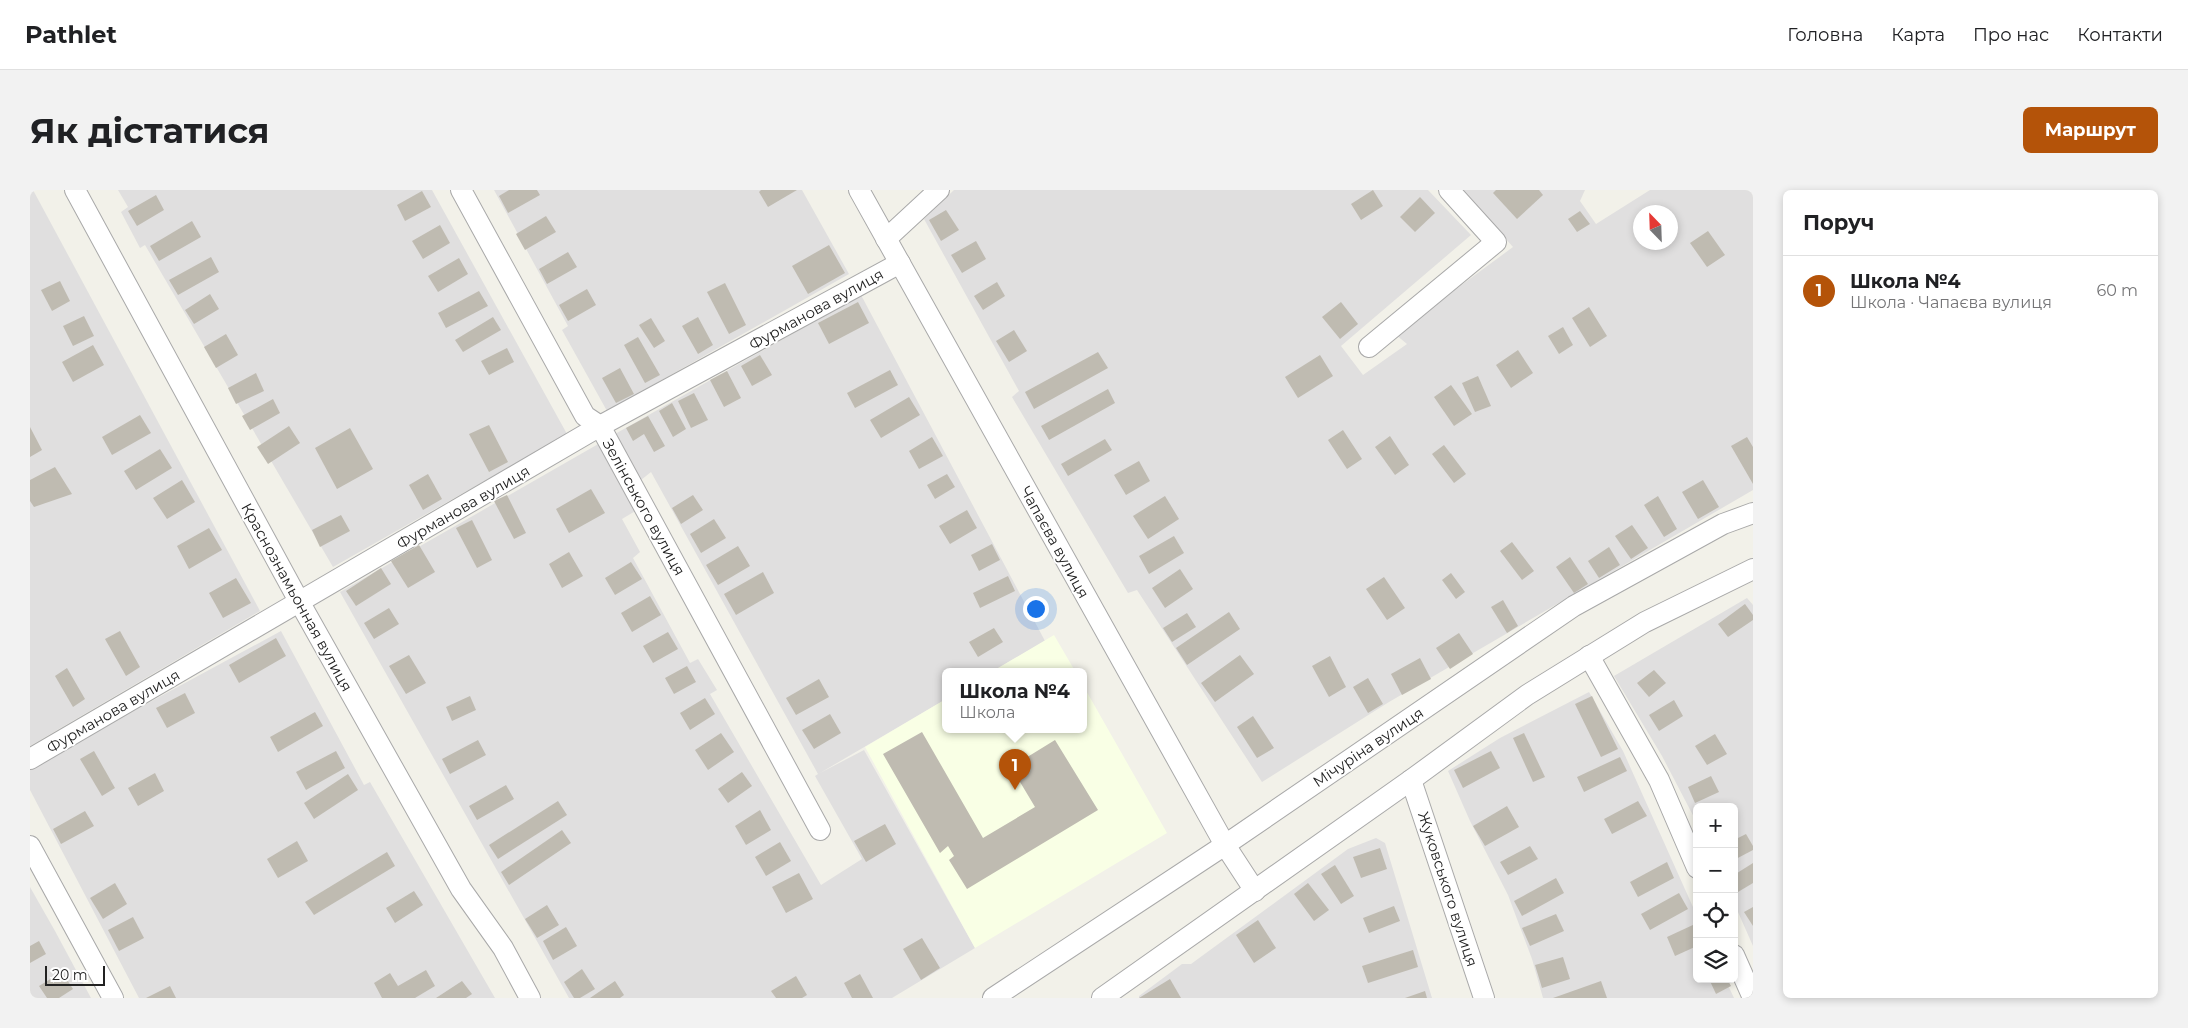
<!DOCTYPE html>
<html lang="uk">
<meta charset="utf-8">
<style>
body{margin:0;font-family:Montserrat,sans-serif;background:#f2f2f2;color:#202124}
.controls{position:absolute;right:15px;bottom:15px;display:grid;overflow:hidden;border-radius:8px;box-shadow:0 2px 8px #0003}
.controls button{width:45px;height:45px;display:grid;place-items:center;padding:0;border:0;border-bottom:1px solid #e0e0e0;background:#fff;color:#202124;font:25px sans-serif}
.compass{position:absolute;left:1603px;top:15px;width:45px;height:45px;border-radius:50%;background:#fff;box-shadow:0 2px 8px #0003;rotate:337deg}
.scale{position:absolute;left:15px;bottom:12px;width:60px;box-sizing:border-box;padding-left:5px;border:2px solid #222;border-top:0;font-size:14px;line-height:18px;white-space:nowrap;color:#222;-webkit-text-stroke:4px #fff;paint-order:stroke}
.you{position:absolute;left:1005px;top:418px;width:18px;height:18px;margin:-12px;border:4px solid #fff;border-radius:50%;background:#1a73e8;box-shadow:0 0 0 8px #1a73e833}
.badge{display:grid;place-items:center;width:32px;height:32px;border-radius:50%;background:#b45309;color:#fff;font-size:16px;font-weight:700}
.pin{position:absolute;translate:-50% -41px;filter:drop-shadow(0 1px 2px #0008)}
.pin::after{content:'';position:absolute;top:26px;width:18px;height:15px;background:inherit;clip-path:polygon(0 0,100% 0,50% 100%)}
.popup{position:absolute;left:912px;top:478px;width:145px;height:65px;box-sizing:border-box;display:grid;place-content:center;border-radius:8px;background:#fff;filter:drop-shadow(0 1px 4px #0005);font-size:16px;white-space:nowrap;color:#757577}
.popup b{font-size:19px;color:#202124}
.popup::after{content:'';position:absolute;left:50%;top:100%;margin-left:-10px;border:10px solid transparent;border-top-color:#fff}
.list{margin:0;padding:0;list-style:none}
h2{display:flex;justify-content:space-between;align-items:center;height:65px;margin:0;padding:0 20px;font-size:21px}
h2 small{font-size:16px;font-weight:400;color:#757577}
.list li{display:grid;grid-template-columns:32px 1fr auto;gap:15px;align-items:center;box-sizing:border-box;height:70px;padding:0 20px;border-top:1px solid #e0e0e0}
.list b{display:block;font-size:19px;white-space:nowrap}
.list p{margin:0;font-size:16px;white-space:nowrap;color:#757577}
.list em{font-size:16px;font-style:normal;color:#757577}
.icon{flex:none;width:28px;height:28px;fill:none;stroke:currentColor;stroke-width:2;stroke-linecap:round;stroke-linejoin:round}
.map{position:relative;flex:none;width:1723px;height:808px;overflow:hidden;border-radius:8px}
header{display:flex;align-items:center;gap:30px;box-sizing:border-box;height:70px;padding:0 25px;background:#fff;border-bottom:1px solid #e0e0e0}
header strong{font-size:24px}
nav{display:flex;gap:28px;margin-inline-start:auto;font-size:18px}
.intro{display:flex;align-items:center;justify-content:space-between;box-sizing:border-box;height:120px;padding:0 30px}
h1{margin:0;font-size:35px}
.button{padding:12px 22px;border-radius:8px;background:#b45309;color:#fff;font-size:18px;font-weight:700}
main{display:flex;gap:30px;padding:0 30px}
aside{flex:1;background:#fff;border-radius:8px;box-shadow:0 2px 8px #0003}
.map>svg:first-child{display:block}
</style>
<header>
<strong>Pathlet</strong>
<nav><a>Головна</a><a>Карта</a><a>Про нас</a><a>Контакти</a></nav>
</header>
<div class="intro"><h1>Як дістатися</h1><a class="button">Маршрут</a></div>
<main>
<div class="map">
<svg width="1723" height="808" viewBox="0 0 1723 808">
<rect width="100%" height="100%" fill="#f2f1e9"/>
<g fill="#e0dfdf" fill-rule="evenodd">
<path d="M0 0H3L230 421 0 556Z"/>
<path d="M88 0H402L537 244 303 377 115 55 110 58 91 22 98 17Z"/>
<path d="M464 0H772L819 84 577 221 532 140 538 136Z"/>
<path d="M924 0H1398L1441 45 1311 156 1333 185 1377 154 1365 144 1483 57 1432 0H1555L1550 11 1566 34 1620 0H1723V300L1359 512 1232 592 1107 400 1098 403 982 207 989 201 894 29ZM1610 22H1640V52H1610Z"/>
<path d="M831 105 1015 451 963 481H916V509L790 583 834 560 945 758 862 808H539L310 402 570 253 607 320 592 329 610 362 603 368 660 473 668 469 687 500 680 504 791 695 832 669 785 586 788 584 621 282 611 290 585 244Z"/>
<path d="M1717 408 1723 415V756L1704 713V617H1667V633L1632 566 1584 486Z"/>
<path d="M251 441 334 595 340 592 465 808H109L0 600V577Z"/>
<path d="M1559 502 1593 561 1667 726V789H1695L1704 808H1513L1502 769 1478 705 1440 631 1418 581 1470 548Z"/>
<path d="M1346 648 1355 653 1402 808H1109V806L1152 774H1161L1318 659Z"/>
<path d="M0 697 25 741 61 808H0Z"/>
</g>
<g fill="#f9ffe5">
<path d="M1024 445 1045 481H963Z"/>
<path d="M1054 497 1137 643 945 758 835 557 916 509V539H1054Z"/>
</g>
<g fill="#bfbbb1">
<path d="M479 0H507L510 5 478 23 469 6Z"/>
<path d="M731 0H767L738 17 729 2Z"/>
<path d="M1343 0 1353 16 1331 30 1321 14Z"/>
<path d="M1466 0H1509L1513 5 1487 29 1463 3Z"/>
<path d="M392 1 401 17 375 31 367 15Z"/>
<path d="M126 5 134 20 107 36 98 21Z"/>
<path d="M1390 7 1405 23 1385 42 1370 27Z"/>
<path d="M916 20 929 40 911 51 899 30Z"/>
<path d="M1550 21 1560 34 1547 42 1538 29Z"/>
<path d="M516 26 526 42 495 60 486 44Z"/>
<path d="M162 31 171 47 129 71 120 56Z"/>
<path d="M410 35 420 53 393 69 382 51Z"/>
<path d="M1678 41 1695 65 1677 77 1660 53Z"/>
<path d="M946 51 956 69 932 83 921 65Z"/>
<path d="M799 55 815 83 778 104 762 76Z"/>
<path d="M538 62 547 77 517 94 509 79Z"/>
<path d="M181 67 189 82 148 105 139 90Z"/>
<path d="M429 68 438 84 408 102 398 86Z"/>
<path d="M30 91 40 111 22 121 11 100Z"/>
<path d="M967 92 975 106 953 120 944 106Z"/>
<path d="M695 93 716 135 699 144 677 102Z"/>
<path d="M557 99 566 115 538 131 529 115Z"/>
<path d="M449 101 458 116 416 138 408 123Z"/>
<path d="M180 104 189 119 164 134 155 120Z"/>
<path d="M828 112 839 133 799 154 788 133Z"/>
<path d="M1311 112 1328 134 1310 149 1292 127Z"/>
<path d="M1559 117 1577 146 1560 157 1542 128Z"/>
<path d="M54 126 64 146 43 156 33 136Z"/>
<path d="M463 127 471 140 433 162 425 150Z"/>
<path d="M668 127 683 155 668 164 652 136Z"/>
<path d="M621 128 635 151 624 158 609 135Z"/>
<path d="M1533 137 1543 155 1529 164 1518 146Z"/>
<path d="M984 140 997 161 979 172 966 151Z"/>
<path d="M196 144 208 165 186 178 174 157Z"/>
<path d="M608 147 630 185 615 193 594 155Z"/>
<path d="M63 155 74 175 43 192 32 172Z"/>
<path d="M477 158 484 172 459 185 451 171Z"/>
<path d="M1488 160 1503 183 1481 198 1466 175Z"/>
<path d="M1068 162 1078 178 1004 219 995 202Z"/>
<path d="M730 165 742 185 722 196 711 176Z"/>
<path d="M1290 165 1303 186 1268 208 1255 187Z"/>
<path d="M590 178 604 204 586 213 572 188Z"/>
<path d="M860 180 868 195 825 218 817 203Z"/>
<path d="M697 181 711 208 694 217 680 190Z"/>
<path d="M226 183 234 201 206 214 198 198Z"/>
<path d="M1448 186 1461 216 1445 222 1432 193Z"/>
<path d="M1421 195 1442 224 1424 236 1404 207Z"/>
<path d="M1078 199 1085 213 1019 250 1011 236Z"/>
<path d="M664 203 678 230 661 238 648 211Z"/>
<path d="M879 207 890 225 851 248 840 230Z"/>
<path d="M243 209 250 223 220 240 212 226Z"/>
<path d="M642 213 656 239 643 247 629 221Z"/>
<path d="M110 225 121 243 82 265 72 247Z"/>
<path d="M618 226 635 256 624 262 614 244 603 251 596 238Z"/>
<path d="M459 235 478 272 459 282 439 244Z"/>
<path d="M259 236 270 253 238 274 227 257Z"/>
<path d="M0 237 12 260 0 267Z"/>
<path d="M320 238 343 279 307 299 285 258Z"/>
<path d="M1313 240 1332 269 1317 279 1298 250Z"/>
<path d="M1360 246 1379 275 1365 285 1345 257Z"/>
<path d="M902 247 913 266 889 279 879 261Z"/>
<path d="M1717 247 1723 257V294L1701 256Z"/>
<path d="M1075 249 1082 260 1038 286 1031 274Z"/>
<path d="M1414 255 1436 284 1424 293 1402 264Z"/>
<path d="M130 259 142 278 106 300 94 281Z"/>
<path d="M1109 271 1120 291 1096 305 1084 285Z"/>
<path d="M25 277 42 304 4 317 0 311V290Z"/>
<path d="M398 284 412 309 393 320 379 295Z"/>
<path d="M917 284 925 297 905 309 897 295Z"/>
<path d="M152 290 165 312 137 329 123 308Z"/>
<path d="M1673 290 1689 317 1668 329 1652 302Z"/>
<path d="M561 299 575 323 539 343 526 319Z"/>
<path d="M477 305 496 343 484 349 464 311Z"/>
<path d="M663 305 673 320 651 334 642 318Z"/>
<path d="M1135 306 1149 329 1118 349 1103 326Z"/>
<path d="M1628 306 1647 339 1634 347 1614 315Z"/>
<path d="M937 320 947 338 920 354 909 336Z"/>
<path d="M311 325 320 341 290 357 282 340Z"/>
<path d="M684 329 696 348 671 363 660 344Z"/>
<path d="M442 330 462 370 447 378 426 338Z"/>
<path d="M1602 335 1618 358 1601 369 1585 346Z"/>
<path d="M179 338 192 360 159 379 147 356Z"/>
<path d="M1144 346 1154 363 1119 384 1109 366Z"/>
<path d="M1482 352 1504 381 1492 390 1470 361Z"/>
<path d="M962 354 970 370 949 381 941 365Z"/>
<path d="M389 355 405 382 378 398 361 371Z"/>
<path d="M708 356 720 376 688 395 676 375Z"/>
<path d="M1579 357 1590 375 1569 388 1558 371Z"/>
<path d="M539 362 553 386 532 398 519 374Z"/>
<path d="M1540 367 1558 394 1544 403 1526 377Z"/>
<path d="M601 372 612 389 585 405 575 388Z"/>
<path d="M351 378 361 394 326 416 316 401Z"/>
<path d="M1150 379 1163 399 1135 418 1122 398Z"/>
<path d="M733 382 744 403 706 425 694 404Z"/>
<path d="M1421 383 1435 402 1426 409 1412 390Z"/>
<path d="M978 386 985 401 950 418 943 403Z"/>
<path d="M1354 387 1375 418 1357 430 1336 399Z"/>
<path d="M206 388 221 413 193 428 179 403Z"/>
<path d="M620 406 631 425 602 442 591 423Z"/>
<path d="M1473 410 1488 436 1477 443 1461 417Z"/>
<path d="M1715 414 1723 425V430L1698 447 1688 434Z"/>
<path d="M359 418 369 434 344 449 334 433Z"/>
<path d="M1199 422 1210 439 1157 475 1146 458Z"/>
<path d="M1157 423 1166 437 1142 452 1133 438Z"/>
<path d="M964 438 973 452 948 467 939 452Z"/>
<path d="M90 441 110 477 96 486 75 449Z"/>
<path d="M638 442 648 459 623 473 613 456Z"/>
<path d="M1429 443 1443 464 1420 479 1406 458Z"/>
<path d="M246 448 256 466 209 493 199 475Z"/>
<path d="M379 465 396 493 376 504 359 476Z"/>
<path d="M1210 465 1224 484 1185 512 1171 493Z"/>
<path d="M1300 466 1316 497 1299 507 1282 476Z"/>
<path d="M1390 468 1401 489 1372 505 1361 484Z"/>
<path d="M657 476 666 492 644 504 635 488Z"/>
<path d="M37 478 55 509 43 517 25 486Z"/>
<path d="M1624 480 1636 493 1619 507 1607 493Z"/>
<path d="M1338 488 1353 514 1338 523 1323 497Z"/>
<path d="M789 489 799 507 766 525 756 508Z"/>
<path d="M155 503 165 523 137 538 126 518Z"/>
<path d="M440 506 446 520 422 531 416 517Z"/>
<path d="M1562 506 1588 559 1571 567 1545 514Z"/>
<path d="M675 508 685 524 660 540 650 523Z"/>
<path d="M1644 510 1653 526 1629 541 1619 525Z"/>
<path d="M285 522 293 536 248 562 240 547Z"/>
<path d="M800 524 811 543 784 559 772 540Z"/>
<path d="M1223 526 1244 558 1227 568 1207 537Z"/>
<path d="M892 542 953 648 1005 617 981 577 1025 550 1068 620 937 699 919 670 924 666 918 656 910 663 853 564Z"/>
<path d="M691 543 704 562 678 580 665 560Z"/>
<path d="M1494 543 1515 587 1503 592 1483 548Z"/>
<path d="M1685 544 1697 564 1677 575 1665 556Z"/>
<path d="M448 550 456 565 420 584 412 569Z"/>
<path d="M64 561 85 598 72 606 50 569Z"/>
<path d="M306 561 315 578 276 600 266 582Z"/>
<path d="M1461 561 1470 578 1433 598 1424 580Z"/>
<path d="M1590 567 1597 581 1554 602 1547 587Z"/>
<path d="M712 582 722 596 698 613 688 599Z"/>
<path d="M125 583 134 601 108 616 98 598Z"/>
<path d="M318 584 328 600 284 629 274 613Z"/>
<path d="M1681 586 1689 602 1665 613 1658 597Z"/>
<path d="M476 595 484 609 447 630 439 616Z"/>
<path d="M528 611 537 625 468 669 459 655Z"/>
<path d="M1608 611 1617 626 1582 644 1574 629Z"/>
<path d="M1477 616 1489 637 1455 656 1443 636Z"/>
<path d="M730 620 741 640 716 655 705 636Z"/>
<path d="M55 621 64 636 31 654 23 639Z"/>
<path d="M855 634 866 654 836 672 824 651Z"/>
<path d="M532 640 541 653 479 695 471 682Z"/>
<path d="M1716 644 1723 656V660L1704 670V650Z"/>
<path d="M267 651 278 671 248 688 237 669Z"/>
<path d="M750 652 761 671 736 686 725 667Z"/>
<path d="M1500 656 1508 669 1478 685 1470 672Z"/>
<path d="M1350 658 1357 679 1331 688 1323 667Z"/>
<path d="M357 662 365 676 284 725 275 712Z"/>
<path d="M1637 672 1644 688 1608 707 1600 692Z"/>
<path d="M1723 673V693L1708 702 1704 696V685Z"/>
<path d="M1305 675 1324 706 1311 714 1291 684Z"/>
<path d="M769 683 783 709 756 723 742 697Z"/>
<path d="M1526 688 1534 703 1492 726 1484 711Z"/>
<path d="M85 693 97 714 73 729 60 708Z"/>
<path d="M1278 693 1299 720 1284 731 1264 704Z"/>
<path d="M384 701 393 715 365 733 356 718Z"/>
<path d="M1649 703 1658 719 1620 740 1611 724Z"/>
<path d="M517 715 529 735 507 748 495 729Z"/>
<path d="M1364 716 1370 731 1339 743 1333 728Z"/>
<path d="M1723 717V736L1714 722Z"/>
<path d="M1526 724 1534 741 1500 756 1492 738Z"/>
<path d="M103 727 114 748 89 761 78 740Z"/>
<path d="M1228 730 1246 758 1224 773 1206 745Z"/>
<path d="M1665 734 1667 738V756L1645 766 1637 747Z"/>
<path d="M536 737 547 756 523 770 513 751Z"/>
<path d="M892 748 910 778 891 790 873 759Z"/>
<path d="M9 751 16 764 0 773V756Z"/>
<path d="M1383 760 1388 777 1338 793 1332 776Z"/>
<path d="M1533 767 1540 789 1512 798 1505 775Z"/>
<path d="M552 779 565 799 550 808H544L534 792Z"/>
<path d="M396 780 405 796 385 808H352L344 793 360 783 368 796Z"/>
<path d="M32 782 43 799 29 808H17L9 796Z"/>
<path d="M830 784 843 808H822L814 793Z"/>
<path d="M766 786 777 805 772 808H746L741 801Z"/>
<path d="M1140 789 1151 808H1109Z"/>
<path d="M1679 789H1697L1701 796 1686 804Z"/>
<path d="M432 791 442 804 436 808H406Z"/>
<path d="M585 791 594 805 590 808H560Z"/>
<path d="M1571 791 1577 808H1523Z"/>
<path d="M140 796 146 808H116Z"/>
<path d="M1395 801 1397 808H1375Z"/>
</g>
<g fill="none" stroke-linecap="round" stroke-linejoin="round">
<g stroke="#a9a9a9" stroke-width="22">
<g id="minor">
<path d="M45 0 270 413 431 699 473 758 500 808"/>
<path d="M431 0 555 226 570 236 790 640"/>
<path d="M829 0 1195 655 1225 701"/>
<path d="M856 49 909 0"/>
<path d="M1339 157 1466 52 1419 0"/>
<path d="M1559 466 1629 590 1667 678"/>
<path d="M0 569 570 236 870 73"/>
<path d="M1381 590 1454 808"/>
<path d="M0 656 83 808"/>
<path d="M1704 765 1723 808"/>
<path d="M963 808 1195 655 1544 416 1693 334 1723 323"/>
<path d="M1072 808 1381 590 1497 505 1615 432 1723 379"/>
</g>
</g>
<use href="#minor" stroke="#fff" stroke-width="20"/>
</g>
<g text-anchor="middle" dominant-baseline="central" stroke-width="4" stroke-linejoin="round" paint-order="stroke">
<g font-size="15" fill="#222" stroke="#fff">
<text transform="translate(786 119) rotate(-29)">Фурманова вулиця</text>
<text transform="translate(433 317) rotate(-30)">Фурманова вулиця</text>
<text transform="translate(614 317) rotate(61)">Зелінського вулиця</text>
<text transform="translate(1025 352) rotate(61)">Чапаєва вулиця</text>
<text transform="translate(267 407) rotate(61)">Краснознамьонная вулиця</text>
<text transform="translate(83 521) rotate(-30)">Фурманова вулиця</text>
<text transform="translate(1338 557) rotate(-34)">Мічуріна вулиця</text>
<text transform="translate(1418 699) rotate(72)">Жуковського вулиця</text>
</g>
</g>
</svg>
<div class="controls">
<button>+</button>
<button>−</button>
<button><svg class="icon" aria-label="locate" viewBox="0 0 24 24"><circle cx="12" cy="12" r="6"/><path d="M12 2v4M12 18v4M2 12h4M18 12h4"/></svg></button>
<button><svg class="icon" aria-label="layers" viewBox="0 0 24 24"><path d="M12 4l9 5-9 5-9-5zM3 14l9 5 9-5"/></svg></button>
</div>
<svg class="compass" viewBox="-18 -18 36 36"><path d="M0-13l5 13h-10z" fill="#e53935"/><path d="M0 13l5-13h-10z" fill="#757577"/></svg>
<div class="scale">20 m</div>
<div class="you"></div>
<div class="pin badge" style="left:985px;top:600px">1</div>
<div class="popup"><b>Школа №4</b>Школа</div>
</div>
<aside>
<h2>Поруч<small></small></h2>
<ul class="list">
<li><span class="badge">1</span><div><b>Школа №4</b><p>Школа · Чапаєва вулиця</p></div><em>60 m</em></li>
</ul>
</aside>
</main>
